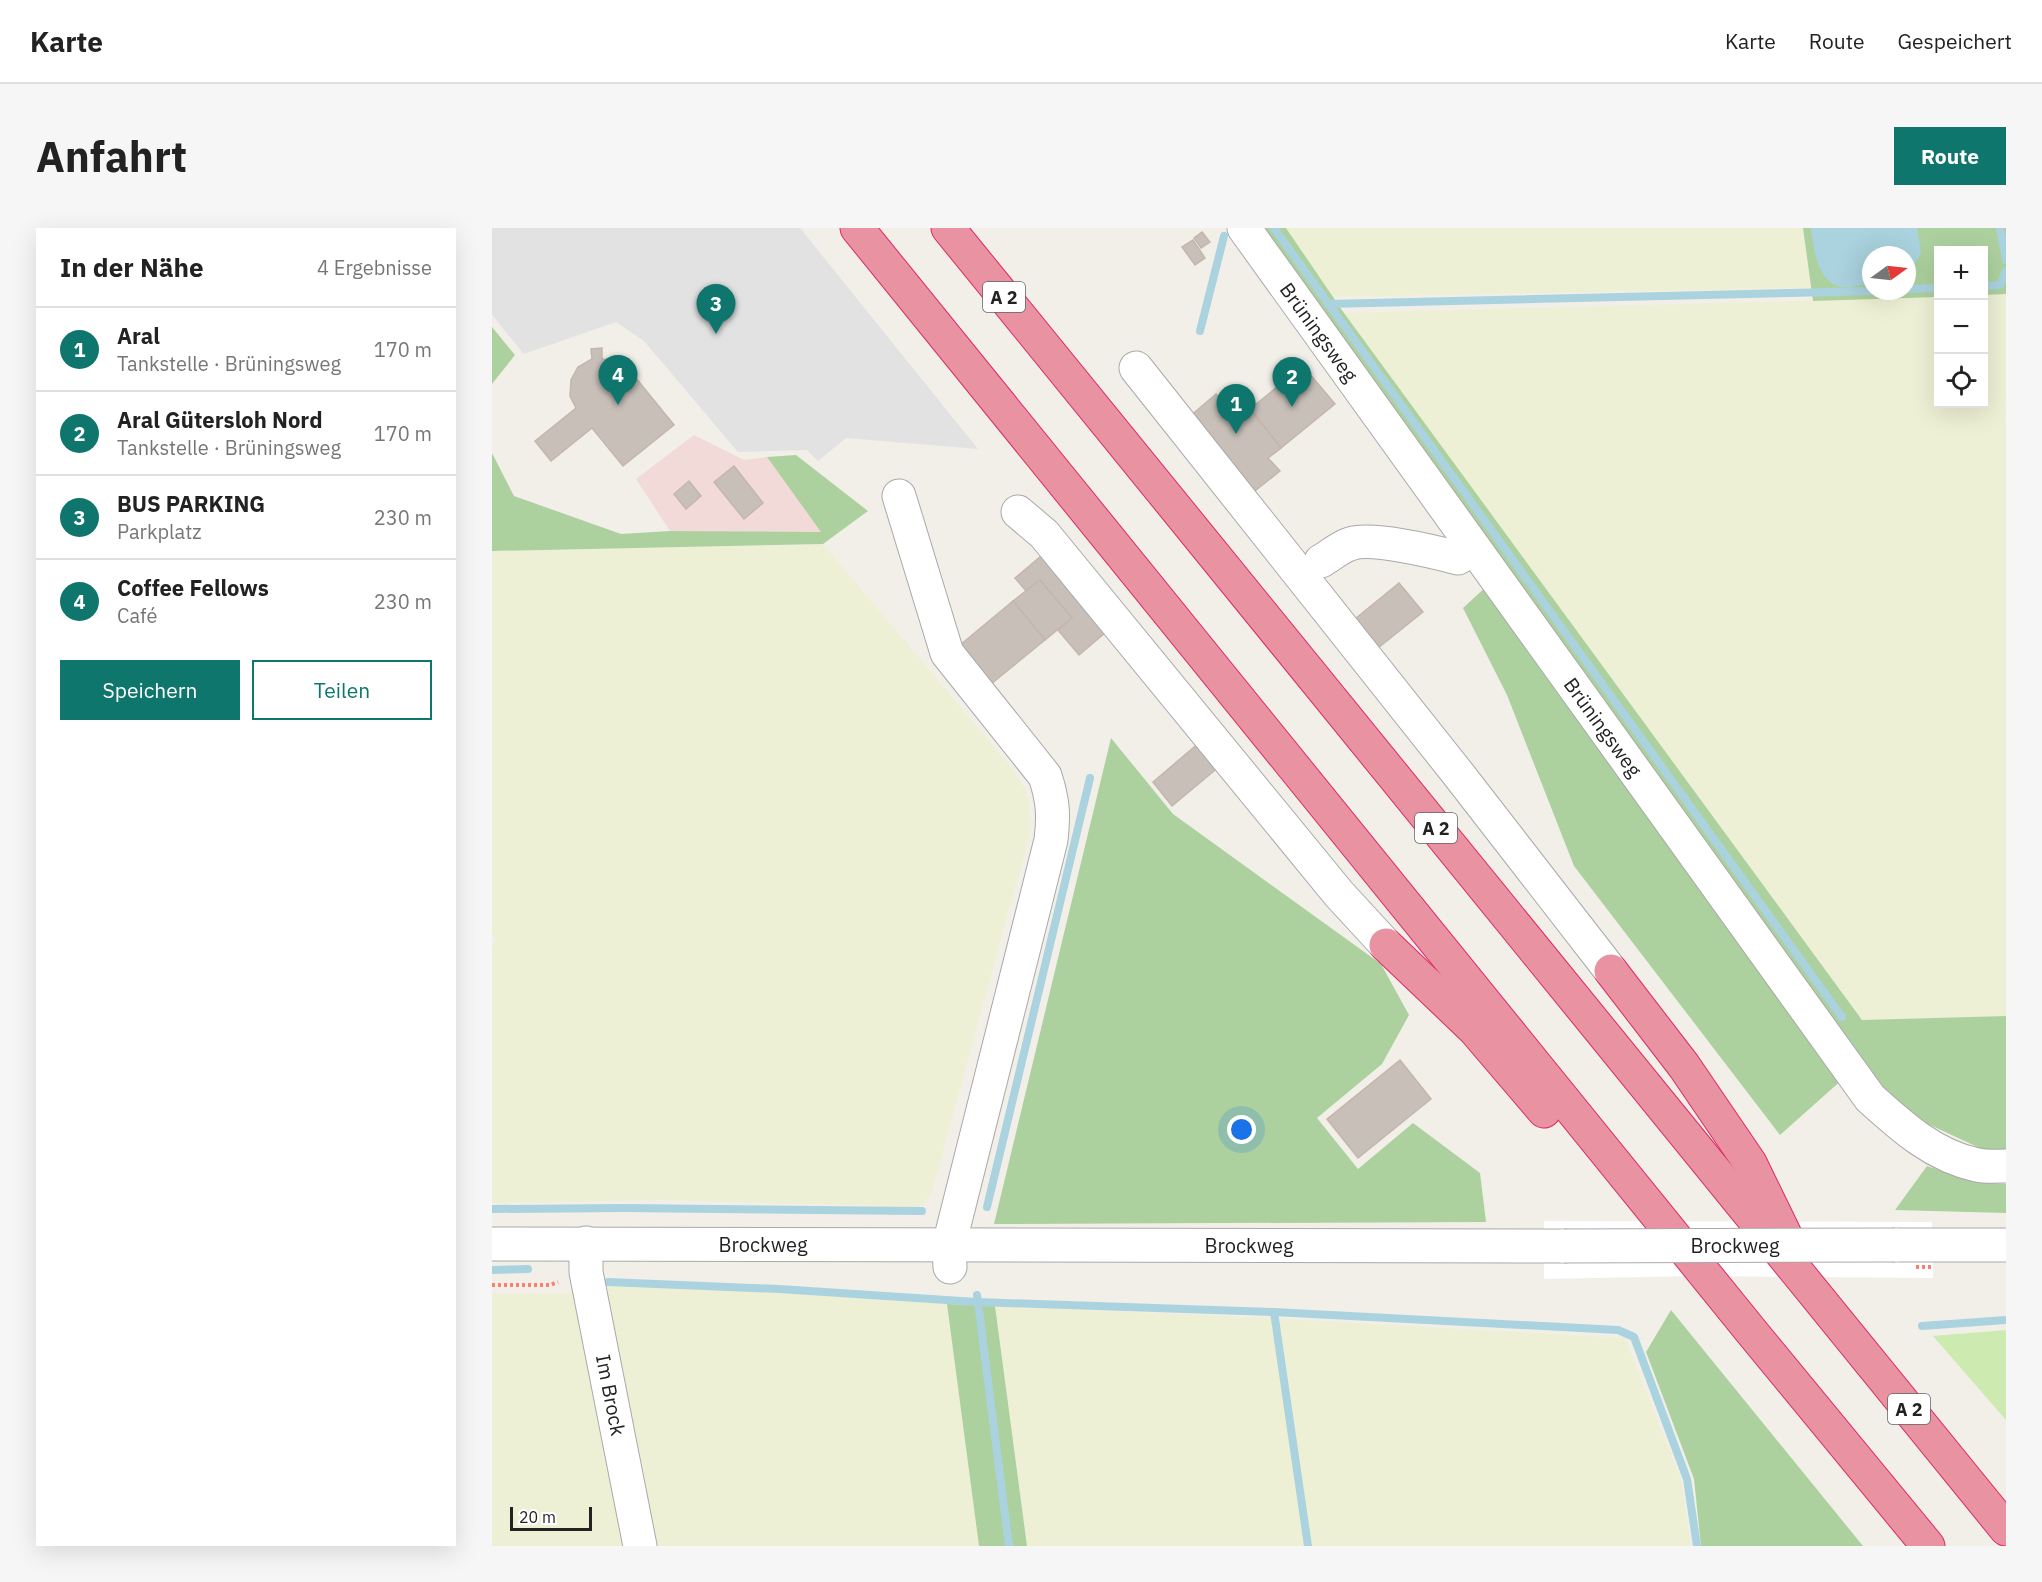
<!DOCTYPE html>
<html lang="de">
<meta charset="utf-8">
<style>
body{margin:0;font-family:"IBM Plex Sans",sans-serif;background:#f6f6f6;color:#222}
.controls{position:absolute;right:18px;top:18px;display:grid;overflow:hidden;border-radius:0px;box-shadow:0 6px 24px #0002}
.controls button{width:54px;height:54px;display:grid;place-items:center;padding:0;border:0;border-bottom:2px solid #e0e0e0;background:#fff;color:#222;font:30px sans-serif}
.compass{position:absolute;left:1370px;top:18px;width:54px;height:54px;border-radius:50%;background:#fff;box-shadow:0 6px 24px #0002;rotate:75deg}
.scale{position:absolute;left:18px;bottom:15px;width:82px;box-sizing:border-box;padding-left:6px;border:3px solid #222;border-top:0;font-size:16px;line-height:21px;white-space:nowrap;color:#222;-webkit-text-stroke:4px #fff;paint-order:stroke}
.you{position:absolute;left:750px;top:902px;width:21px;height:21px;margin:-15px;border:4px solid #fff;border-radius:50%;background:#1a73e8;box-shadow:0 0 0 9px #1a73e833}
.badge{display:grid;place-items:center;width:39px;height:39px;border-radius:50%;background:#0f766e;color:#fff;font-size:20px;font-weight:700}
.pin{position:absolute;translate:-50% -50px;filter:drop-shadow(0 2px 3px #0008)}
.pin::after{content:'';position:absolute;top:32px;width:21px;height:18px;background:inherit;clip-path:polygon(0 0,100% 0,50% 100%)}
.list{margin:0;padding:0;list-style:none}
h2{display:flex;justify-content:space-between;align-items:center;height:78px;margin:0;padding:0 24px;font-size:26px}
h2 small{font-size:20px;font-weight:400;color:#767676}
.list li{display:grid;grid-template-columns:39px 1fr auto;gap:18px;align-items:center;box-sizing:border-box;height:84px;padding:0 24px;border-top:2px solid #e0e0e0}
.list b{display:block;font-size:22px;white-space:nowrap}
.list p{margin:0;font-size:20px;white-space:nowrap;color:#767676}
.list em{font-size:20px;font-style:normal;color:#767676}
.actions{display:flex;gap:12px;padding:18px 24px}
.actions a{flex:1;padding:14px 0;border:2px solid #0f766e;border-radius:0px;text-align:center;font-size:21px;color:#0f766e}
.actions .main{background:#0f766e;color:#fff}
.icon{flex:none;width:33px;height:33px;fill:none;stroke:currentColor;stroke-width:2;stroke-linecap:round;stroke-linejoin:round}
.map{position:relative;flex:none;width:1514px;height:1318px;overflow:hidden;border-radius:0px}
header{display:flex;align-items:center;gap:36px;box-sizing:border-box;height:84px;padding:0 30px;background:#fff;border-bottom:2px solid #e0e0e0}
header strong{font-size:28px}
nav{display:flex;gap:33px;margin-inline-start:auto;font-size:21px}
.intro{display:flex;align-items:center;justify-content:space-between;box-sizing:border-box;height:144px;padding:0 36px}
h1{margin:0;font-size:42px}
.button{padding:15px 27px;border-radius:0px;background:#0f766e;color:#fff;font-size:21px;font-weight:700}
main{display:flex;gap:36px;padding:0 36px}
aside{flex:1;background:#fff;border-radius:0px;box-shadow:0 6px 24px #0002}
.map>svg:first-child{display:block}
</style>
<header>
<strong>Karte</strong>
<nav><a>Karte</a><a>Route</a><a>Gespeichert</a></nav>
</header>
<div class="intro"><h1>Anfahrt</h1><a class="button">Route</a></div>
<main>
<aside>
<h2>In der Nähe<small>4 Ergebnisse</small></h2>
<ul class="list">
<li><span class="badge">1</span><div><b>Aral</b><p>Tankstelle · Brüningsweg</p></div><em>170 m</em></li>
<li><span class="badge">2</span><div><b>Aral Gütersloh Nord</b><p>Tankstelle · Brüningsweg</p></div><em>170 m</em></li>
<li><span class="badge">3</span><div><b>BUS PARKING</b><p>Parkplatz</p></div><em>230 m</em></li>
<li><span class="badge">4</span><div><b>Coffee Fellows</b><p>Café</p></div><em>230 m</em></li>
</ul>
<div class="actions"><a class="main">Speichern</a><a>Teilen</a></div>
</aside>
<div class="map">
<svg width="1514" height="1318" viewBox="0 0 1514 1318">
<rect width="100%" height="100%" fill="#f2efe9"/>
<path fill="#f2dad9" d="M202 207 252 232 275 229 330 304 178 303 144 251Z"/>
<g fill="#eef0d5">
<path d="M794 0H1311L1319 60 841 69Z"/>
<path d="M1514 66V788L1370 792 852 85 1446 69V176H1492V67Z"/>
<path d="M331 316 519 539 536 566 539 602 439 967 427 979 173 972 0 975V717L5 712 0 705V323Z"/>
<path d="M118 1057 285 1063 455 1076 487 1318H164L113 1065Z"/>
<path d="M85 1065 135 1318H0V1066Z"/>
<path d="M503 1078 779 1090 1133 1110 1189 1251 1199 1318H535Z"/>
</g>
<path fill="#cdebb0" d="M1514 1102V1192L1441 1108Z"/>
<g fill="#add19e" fill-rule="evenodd">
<path d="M762 0H794L852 85 1370 792 1514 788V925L1492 922 1408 883Z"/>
<path d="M1311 0H1514V66L1492 67V22H1446V69L1321 73ZM1379 27H1415V63H1379Z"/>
<path d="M0 99 23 127 0 156Z"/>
<path d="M0 225 22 268 129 306 178 303 329 304 275 229 304 227 376 283 331 316 0 323Z"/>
<path d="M996 357 1352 850 1288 907 1082 638 1015 467 971 380Z"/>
<path d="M619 510 681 586 889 736 917 787 890 836 825 890 866 941 921 895 988 945 994 994 502 996Z"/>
<path d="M1435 938 1483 954 1514 956V985L1403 982Z"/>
<path d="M455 1076 503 1078 535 1318H487Z"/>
<path d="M1179 1082 1371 1318H1209L1202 1251 1154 1124Z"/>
</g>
<path fill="#e2e2e2" d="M0 0H308L486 221 354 210 326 233 315 222 246 224 152 113 124 94 32 126 0 87Z"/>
<path fill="#aad3df" d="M1319 0H1425L1429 25 1415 49V27H1379V55C1370 56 1359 60 1351 59 1324 55 1322 20 1319 0Z"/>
<path fill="#fff" d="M1052 993 1440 994 1441 1050 1201 1048 1052 1051Z"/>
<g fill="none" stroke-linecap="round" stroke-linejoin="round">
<g stroke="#aad3df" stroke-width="8">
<path d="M782 0 1350 789"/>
<path d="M1508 0 1514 32"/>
<path d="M1492 58 1508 57 1514 43"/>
<path d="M1415 61 1446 60"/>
<path d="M836 76 1379 63"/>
<path d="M708 103 732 8"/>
<path d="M495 979 598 550"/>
<path d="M0 981 132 980 430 983"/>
<path d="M0 1042 36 1041"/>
<path d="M116 1054 287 1061 485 1074 782 1084 1126 1102 1142 1109 1195 1251 1205 1318"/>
<path d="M485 1067 517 1318"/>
<path d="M782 1084 816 1318"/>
<path d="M1430 1098 1514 1092"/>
</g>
</g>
<g fill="#c7bfb8" stroke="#c4b6ab" stroke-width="1.5">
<path d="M710 4 718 14 709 20 702 10Z"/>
<path d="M701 12 713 30 703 37 690 19Z"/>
<path d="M110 120V131L121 133 132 142 135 139 182 197 131 238 100 200 59 233 43 213 84 180 78 168 79 152 86 139 100 131 99 121Z"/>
<path d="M811 138 843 176 789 220 758 181Z"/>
<path d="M724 166 745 192 758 181 789 220 776 230 788 243 759 266 697 189Z"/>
<path d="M242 238 271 275 252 291 222 254Z"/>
<path d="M197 253 209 268 194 281 182 266Z"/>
<path d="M549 328 613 405 587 427 566 402 580 390 548 352 534 363 523 350Z"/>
<path d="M548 352 580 390 553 412 521 373Z"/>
<path d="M907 355 931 384 881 424 858 395Z"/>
<path d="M521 373 553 412 499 456 468 417Z"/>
<path d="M708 514 728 538 680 578 661 554Z"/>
<path d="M908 832 939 871 866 930 835 891Z"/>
</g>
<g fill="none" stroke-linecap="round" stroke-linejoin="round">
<g stroke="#a9a9a9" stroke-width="35">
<g id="minor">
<path d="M752 0 1378 870C1410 899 1442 928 1485 937 1495 939 1505 938 1514 938"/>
<path d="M644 140 967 547 1119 743"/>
<path d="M407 268 455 425 553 548C561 572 562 587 559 612L457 1017 458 1039"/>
<path d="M526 284 552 306 847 666 894 717"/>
<path d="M829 333C838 328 848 319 858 316 879 308 943 324 966 330L982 320"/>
<path d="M94 1015V1044L148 1318"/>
<path d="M0 1016 1072 1018"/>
<path d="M1403 1017H1514"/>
</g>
</g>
<g stroke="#dc2a67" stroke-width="35">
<g id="highway">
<path d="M365 0 1259 1103 1436 1318"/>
<path d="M456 0 1514 1301"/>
<path d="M894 717 982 801 1052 883"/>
<path d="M1119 743 1192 838 1258 935 1294 1009"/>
</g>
</g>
<path stroke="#fa8072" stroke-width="4" stroke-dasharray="3 3" stroke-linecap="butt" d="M0 1057H58L66 1054"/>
<use href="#minor" stroke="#fff" stroke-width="33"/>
<use href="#highway" stroke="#e892a2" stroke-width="33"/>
<g stroke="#a9a9a9" stroke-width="35" stroke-linecap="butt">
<path id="minor-bridge" d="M1072 1018 1403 1017"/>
</g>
<path stroke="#fa8072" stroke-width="4" stroke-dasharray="3 3" stroke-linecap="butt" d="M1424 1039H1441"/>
<use href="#minor-bridge" stroke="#fff" stroke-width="33"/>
</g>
<g text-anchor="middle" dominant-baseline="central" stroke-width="4.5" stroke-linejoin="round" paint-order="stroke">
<g fill="#fff" stroke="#646464" stroke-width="1.5">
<rect x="491" y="54" width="42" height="30" rx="4.5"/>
<rect x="923" y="585" width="42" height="30" rx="4.5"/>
<rect x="1396" y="1166" width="42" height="30" rx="4.5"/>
</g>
<g font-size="18" font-weight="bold" fill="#222">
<text x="512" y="69">A 2</text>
<text x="944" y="600">A 2</text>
<text x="1417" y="1181">A 2</text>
</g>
<g font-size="20" fill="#222" stroke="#fff">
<text transform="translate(827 104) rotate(54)">Brüningsweg</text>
<text transform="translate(1111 499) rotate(54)">Brüningsweg</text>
<text x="271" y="1016">Brockweg</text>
<text x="757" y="1017">Brockweg</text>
<text x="1243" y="1017">Brockweg</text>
<text transform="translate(119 1167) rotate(79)">Im Brock</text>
</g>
</g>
</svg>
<div class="controls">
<button>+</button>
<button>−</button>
<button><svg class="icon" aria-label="locate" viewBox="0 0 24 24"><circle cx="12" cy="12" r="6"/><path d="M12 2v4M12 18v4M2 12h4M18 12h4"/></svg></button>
</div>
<svg class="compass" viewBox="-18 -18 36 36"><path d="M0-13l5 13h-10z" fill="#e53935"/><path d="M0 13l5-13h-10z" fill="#767676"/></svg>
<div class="scale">20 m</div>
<div class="you"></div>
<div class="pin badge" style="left:744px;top:206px">1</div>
<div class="pin badge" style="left:800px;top:179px">2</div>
<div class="pin badge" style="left:224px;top:106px">3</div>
<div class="pin badge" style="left:126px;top:177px">4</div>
</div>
</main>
